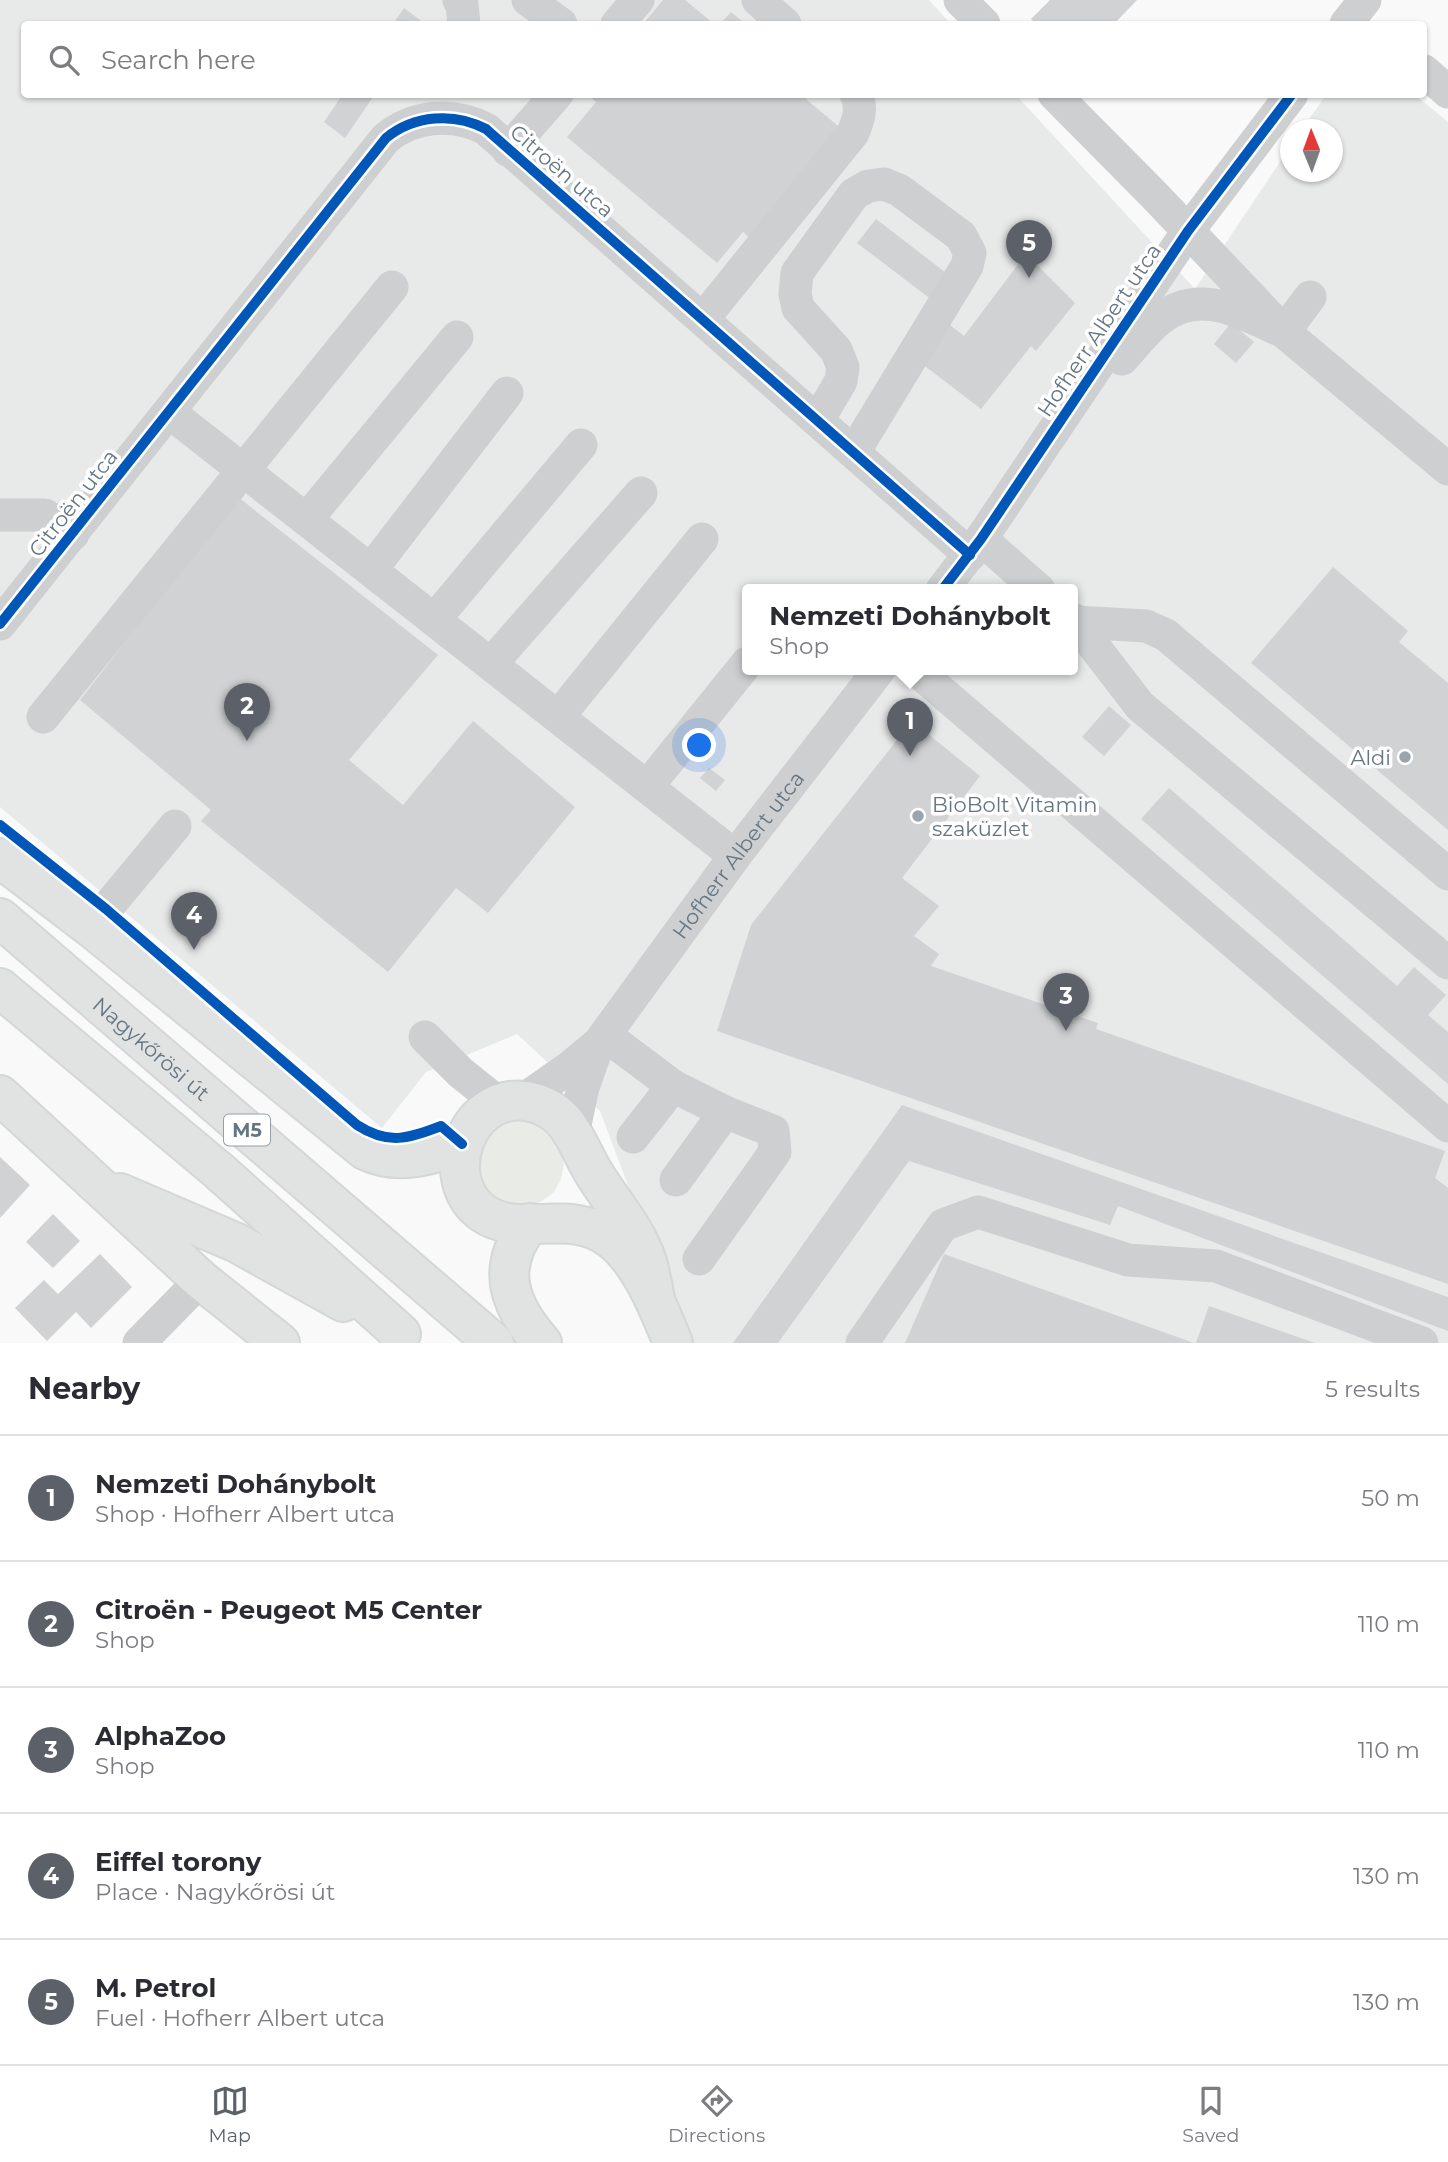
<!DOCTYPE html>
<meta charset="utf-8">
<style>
body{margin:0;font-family:Montserrat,sans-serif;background:#f2f2f3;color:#2b2b33}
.compass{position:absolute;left:1280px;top:119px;width:63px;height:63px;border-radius:50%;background:#fff;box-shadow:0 2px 5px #0004;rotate:359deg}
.you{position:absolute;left:700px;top:746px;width:24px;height:24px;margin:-18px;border:5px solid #fff;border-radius:50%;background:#1a73e8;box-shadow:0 0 0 10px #1a73e833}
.badge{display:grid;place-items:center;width:46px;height:46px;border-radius:50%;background:#5c6169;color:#fff;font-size:23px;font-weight:700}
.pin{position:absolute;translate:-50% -58px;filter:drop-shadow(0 2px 4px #0008)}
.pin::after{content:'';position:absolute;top:37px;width:24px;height:21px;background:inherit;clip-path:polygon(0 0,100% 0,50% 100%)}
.popup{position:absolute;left:742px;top:584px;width:336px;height:91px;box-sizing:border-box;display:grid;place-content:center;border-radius:7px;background:#fff;filter:drop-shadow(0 2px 5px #0005);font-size:23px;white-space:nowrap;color:#7c7c81}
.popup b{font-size:26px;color:#2b2b33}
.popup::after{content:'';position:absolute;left:50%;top:100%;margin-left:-14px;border:14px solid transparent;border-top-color:#fff}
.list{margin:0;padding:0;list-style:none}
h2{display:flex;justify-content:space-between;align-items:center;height:91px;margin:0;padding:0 28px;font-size:30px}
h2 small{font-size:23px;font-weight:400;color:#7c7c81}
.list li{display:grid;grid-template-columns:46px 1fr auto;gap:21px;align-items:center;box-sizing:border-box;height:126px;padding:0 28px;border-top:2px solid #e1e1e2}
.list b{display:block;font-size:26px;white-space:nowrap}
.list p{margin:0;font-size:23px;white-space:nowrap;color:#7c7c81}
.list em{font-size:23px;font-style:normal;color:#7c7c81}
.icon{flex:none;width:38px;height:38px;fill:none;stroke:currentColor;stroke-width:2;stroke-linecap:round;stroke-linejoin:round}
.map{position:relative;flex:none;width:1448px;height:1343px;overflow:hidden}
.search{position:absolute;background:#fff;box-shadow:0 2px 5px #0004;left:21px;right:21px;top:21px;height:77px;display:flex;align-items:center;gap:18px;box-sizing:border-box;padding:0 24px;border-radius:7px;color:#7c7c81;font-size:26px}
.sheet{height:721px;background:#fff}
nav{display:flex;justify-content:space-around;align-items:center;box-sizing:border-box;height:98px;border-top:2px solid #e1e1e2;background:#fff;font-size:19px;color:#7c7c81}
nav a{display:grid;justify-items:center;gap:4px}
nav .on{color:#5c6169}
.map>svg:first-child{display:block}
</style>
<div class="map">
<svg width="1448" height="1343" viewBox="0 0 1448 1343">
<rect width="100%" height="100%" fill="#f9f9f9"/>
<path fill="#e8e9e9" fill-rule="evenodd" d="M0 0H929L951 24H24V94L1016 95 1195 289 1290 147V172H1332V130L1302 129 1326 95H1415L1448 122V1343H690L682 1329 600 1111 517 1034 426 1072 382 1128 0 807ZM747 590H1073V670H747Z"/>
<path fill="#e8ebe6" d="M516 1118 545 1126 562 1149 564 1164 561 1179 554 1192 542 1201 528 1207 499 1203 478 1183 474 1154 489 1129Z"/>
<g fill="#d0d2d3">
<path d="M663 0H685L714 24H643Z"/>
<path d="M1050 0H1137L1114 24H1037L1031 19Z"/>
<path d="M404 8 424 23 423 24H393Z"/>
<path d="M731 12 746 24H720Z"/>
<path d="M343 94H375L345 138 324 122Z"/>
<path d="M587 94H800L844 131 752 240 743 232 717 263 567 137 596 102Z"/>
<path d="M876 219 950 276 932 300 857 243Z"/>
<path d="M1026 254 1075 303 1036 351 1031 346 981 409 900 347 930 309 964 336Z"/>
<path d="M1231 323 1254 342 1236 363 1214 344Z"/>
<path d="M238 497 438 655 349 760 403 805 473 721 575 807 488 913 456 888 388 972 201 821 211 810 80 700Z"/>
<path d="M1333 567 1408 631 1399 642 1448 683V830L1251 663Z"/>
<path d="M1109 706 1131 725 1104 756 1082 737Z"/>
<path d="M912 721 980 776 902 878 939 906 914 936 939 954 931 966 1098 1023 1096 1029 1445 1151 1435 1178 1448 1188V1284L717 1031 751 925Z"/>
<path d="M709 768 725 780 716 791 700 778Z"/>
<path d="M1169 788 1397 986 1414 967 1446 995 1428 1015 1448 1032V1084L1141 819Z"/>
<path d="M902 1105 1448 1297V1331L1118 1206 1110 1225 909 1161 778 1343H733Z"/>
<path d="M0 1157 30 1185 0 1218Z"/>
<path d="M53 1214 80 1241 53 1268 26 1242Z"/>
<path d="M100 1254 132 1287 91 1328 76 1312 47 1341 15 1308 44 1280 58 1294Z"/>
<path d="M944 1254 1194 1343H905Z"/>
<path d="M1209 1306 1315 1343H1196Z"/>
</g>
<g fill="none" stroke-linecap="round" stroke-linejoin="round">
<g stroke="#d5d6d7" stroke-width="42">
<g id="major">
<path d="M0 858 93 929 365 1150C398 1166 429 1156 462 1144"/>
<path id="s2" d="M0 918 494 1343"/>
<path d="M0 988 219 1171 401 1334"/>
<path d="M0 1095 201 1280 280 1343"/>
<path d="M120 1193 237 1243 343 1302"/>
<path d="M530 1223C495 1267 508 1304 542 1343"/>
<path d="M656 1303C653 1290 651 1275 647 1262 636 1229 613 1204 595 1175 584 1158 577 1136 563 1120 553 1110 541 1103 526 1101 466 1093 436 1179 483 1213 520 1239 569 1207 611 1239 641 1262 659 1309 673 1343"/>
</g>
</g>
<g stroke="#cecfd0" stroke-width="33">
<path d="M459 0 462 5 464 24"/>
<path d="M528 0 561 24"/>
<path d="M758 0 785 24"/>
<path d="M960 0 984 24"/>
<path d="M617 24 638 0"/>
<path d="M1346 24 1365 0"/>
<path d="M1424 71 1448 92"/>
<path d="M1054 94 1155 196 1284 332 1448 469"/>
<path d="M508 150 557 94"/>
<path d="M703 319 853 133C858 121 863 108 856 94"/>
<path d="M1122 359C1134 346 1146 330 1160 319 1201 286 1245 315 1284 332L1310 297"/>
<path d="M169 412 735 856"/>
<path d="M818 420 841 381 843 367 836 350 798 308 795 294 797 273 854 194 868 186 884 184 899 190 961 236 970 253 967 266 854 452"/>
<path d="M0 515H45L73 534"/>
<path d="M307 519 457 337"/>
<path d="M981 539 1039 590"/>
<path d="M371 570 507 393"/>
<path d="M942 590 981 539 1188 231 1292 94"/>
<path d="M1073 619 1140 706 1448 963"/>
<path d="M434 620 581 445"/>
<path d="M1076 622 1146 626 1166 635 1448 874"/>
<path d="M0 624 386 138C414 115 454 112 486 129L970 555"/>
<path d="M491 664 641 493"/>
<path d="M916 670 1448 1126"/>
<path d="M43 717 392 287"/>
<path d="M558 717 702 539"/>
<path d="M647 787 747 663"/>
<path d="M93 929 106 909 175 826"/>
<path d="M605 1035 673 1086 725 1112 773 1131 775 1152 699 1259"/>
<path d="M425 1037 461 1073 500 1104"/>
<path id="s1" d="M523 1100 570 1067 599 1043 735 856 879 670"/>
<path d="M573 1134 583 1087 598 1045"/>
<path d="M633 1137 673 1086"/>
<path d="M676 1180 725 1112"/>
<path d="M139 1343 201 1280"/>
<path d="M862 1343 943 1225 978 1212 1128 1260 1216 1266 1422 1343"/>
</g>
<use href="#major" stroke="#e1e2e2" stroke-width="38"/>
<g stroke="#fff" stroke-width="15">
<g id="cycleway">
<path d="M942 590 981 539 1188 231 1292 94"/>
<path d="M0 624 386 138C414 115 454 112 486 129L970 555"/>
<path d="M0 825 106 909 357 1125C388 1145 408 1139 441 1126L462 1144"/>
</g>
</g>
<use href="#cycleway" stroke="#0057b8" stroke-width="10"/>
</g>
<g fill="#99a4ac" stroke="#fff" stroke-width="2.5">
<circle cx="1405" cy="757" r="7"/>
<circle cx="918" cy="816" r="7"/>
</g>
<g text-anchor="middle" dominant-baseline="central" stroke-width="7" stroke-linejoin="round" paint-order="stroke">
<rect fill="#fff" stroke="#939fa8" stroke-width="2" x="224" y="1114.5" width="46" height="31" rx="5"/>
<g font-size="19" font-weight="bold" fill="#657683">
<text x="247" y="1130">M5</text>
</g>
<g font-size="21" fill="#657683" stroke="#fff">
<text transform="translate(562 171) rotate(41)">Citroën utca</text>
<text transform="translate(1099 330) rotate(-56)">Hofherr Albert utca</text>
<text transform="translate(73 503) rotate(-52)">Citroën utca</text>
<text stroke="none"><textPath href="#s1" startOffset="329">Hofherr Albert utca</textPath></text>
<text stroke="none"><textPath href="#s2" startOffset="200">Nagykőrösi út</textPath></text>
</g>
<g font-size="21" fill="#657683" stroke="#fff" text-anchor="end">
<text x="1391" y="757">Aldi</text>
<text x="932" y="804" text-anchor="start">BioBolt Vitamin<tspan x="932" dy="24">szaküzlet</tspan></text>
</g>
</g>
</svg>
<svg class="compass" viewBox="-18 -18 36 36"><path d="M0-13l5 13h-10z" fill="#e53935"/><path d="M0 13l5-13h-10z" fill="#7c7c81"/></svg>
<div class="you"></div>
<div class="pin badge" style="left:910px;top:756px">1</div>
<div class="popup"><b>Nemzeti Dohánybolt</b>Shop</div>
<div class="pin badge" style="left:247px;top:741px">2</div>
<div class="pin badge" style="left:1066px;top:1031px">3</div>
<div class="pin badge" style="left:194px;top:950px">4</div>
<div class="pin badge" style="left:1029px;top:278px">5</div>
<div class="search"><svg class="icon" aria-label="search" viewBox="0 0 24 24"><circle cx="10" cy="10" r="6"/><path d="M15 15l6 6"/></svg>Search here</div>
</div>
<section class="sheet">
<h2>Nearby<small>5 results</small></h2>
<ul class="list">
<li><span class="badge">1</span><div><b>Nemzeti Dohánybolt</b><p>Shop · Hofherr Albert utca</p></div><em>50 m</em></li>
<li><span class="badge">2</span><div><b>Citroën - Peugeot M5 Center</b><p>Shop</p></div><em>110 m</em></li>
<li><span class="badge">3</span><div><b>AlphaZoo</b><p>Shop</p></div><em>110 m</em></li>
<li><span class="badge">4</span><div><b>Eiffel torony</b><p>Place · Nagykőrösi út</p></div><em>130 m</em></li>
<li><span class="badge">5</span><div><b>M. Petrol</b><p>Fuel · Hofherr Albert utca</p></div><em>130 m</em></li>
</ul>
</section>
<nav>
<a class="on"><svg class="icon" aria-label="map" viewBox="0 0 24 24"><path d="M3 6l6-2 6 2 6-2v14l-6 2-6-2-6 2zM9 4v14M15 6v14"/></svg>Map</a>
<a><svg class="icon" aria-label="directions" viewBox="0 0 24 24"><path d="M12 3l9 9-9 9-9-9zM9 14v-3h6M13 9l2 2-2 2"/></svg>Directions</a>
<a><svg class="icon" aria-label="saved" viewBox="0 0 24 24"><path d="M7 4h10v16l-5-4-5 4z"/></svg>Saved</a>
</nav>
